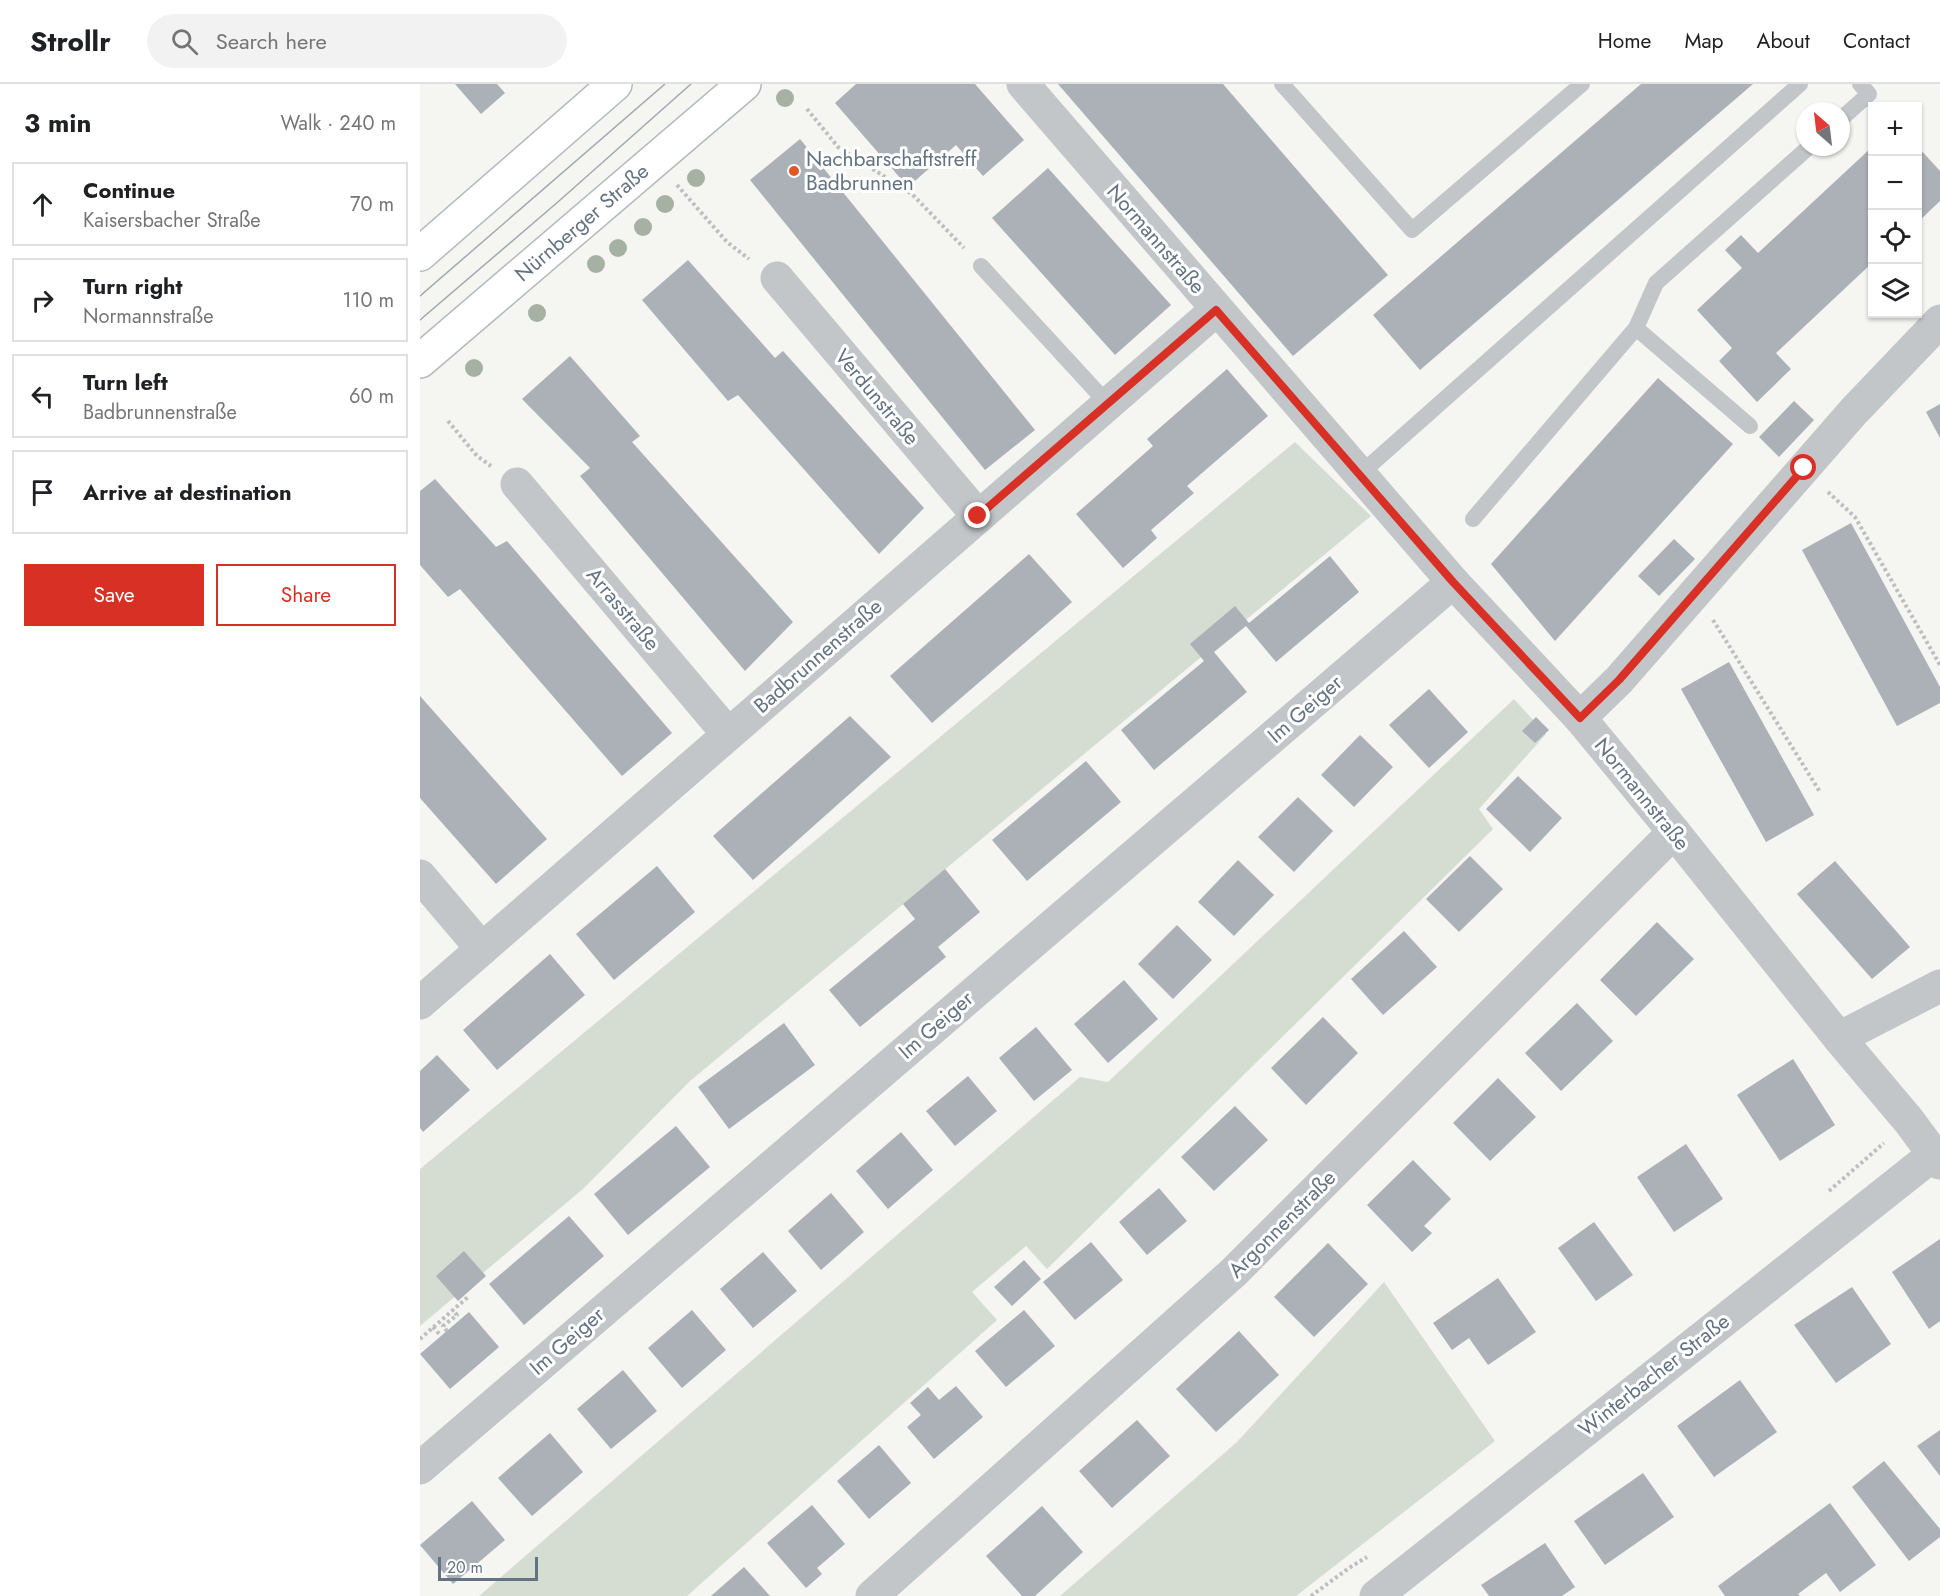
<!DOCTYPE html>
<meta charset="utf-8">
<style>
body{margin:0;font-family:Jost,sans-serif;background:#f2f2f2;color:#202124}
.controls{position:absolute;right:18px;top:18px;display:grid;overflow:hidden;border-radius:0px;box-shadow:0 2px 4px #0004}
.controls button{width:54px;height:54px;display:grid;place-items:center;padding:0;border:0;border-bottom:2px solid #e0e0e0;background:#fff;color:#202124;font:30px sans-serif}
.compass{position:absolute;left:1376px;top:18px;width:54px;height:54px;border-radius:50%;background:#fff;box-shadow:0 2px 4px #0004;rotate:332deg}
.scale{position:absolute;left:18px;bottom:15px;width:100px;box-sizing:border-box;padding-left:6px;border:3px solid #647382;border-top:0;font-size:16px;line-height:21px;white-space:nowrap;color:#647382;-webkit-text-stroke:4px #fff;paint-order:stroke}
.stop{position:absolute;width:18px;height:18px;margin:-14px;border:4px solid #d93025;border-radius:50%;background:#fff}
.stop.end{background:#d93025;border-color:#fff;box-shadow:0 2px 6px #0008}
.list{margin:0;padding:0;list-style:none}
h2{display:flex;justify-content:space-between;align-items:center;height:78px;margin:0;padding:0 24px;font-size:26px}
h2 small{font-size:20px;font-weight:400;color:#757577}
.list li{display:grid;grid-template-columns:39px 1fr auto;gap:18px;align-items:center;box-sizing:border-box;height:84px;margin:0 12px 12px;padding:0 12px;border:2px solid #e0e0e0;border-radius:0px}
.list b{display:block;font-size:22px;white-space:nowrap}
.list p{margin:0;font-size:20px;white-space:nowrap;color:#757577}
.list em{font-size:20px;font-style:normal;color:#757577}
.actions{display:flex;gap:12px;padding:18px 24px}
.actions a{flex:1;padding:14px 0;border:2px solid #d93025;border-radius:0px;text-align:center;font-size:21px;color:#d93025}
.actions .main{background:#d93025;color:#fff}
.icon{flex:none;width:33px;height:33px;fill:none;stroke:currentColor;stroke-width:2;stroke-linecap:round;stroke-linejoin:round}
.map{position:relative;flex:none;width:1520px;height:1512px;overflow:hidden}
header{display:flex;align-items:center;gap:36px;box-sizing:border-box;height:84px;padding:0 30px;background:#fff;border-bottom:2px solid #e0e0e0}
header strong{font-size:28px}
nav{display:flex;gap:33px;margin-inline-start:auto;font-size:21px}
.search{width:420px;height:54px;background:#f2f2f2;display:flex;align-items:center;gap:15px;box-sizing:border-box;padding:0 21px;border-radius:33px;color:#757577;font-size:22px}
main{display:flex}
aside{flex:1;background:#fff}
.map>svg:first-child{display:block}
</style>
<header>
<strong>Strollr</strong>
<div class="search"><svg class="icon" aria-label="search" viewBox="0 0 24 24"><circle cx="10" cy="10" r="6"/><path d="M15 15l6 6"/></svg>Search here</div>
<nav><a>Home</a><a>Map</a><a>About</a><a>Contact</a></nav>
</header>
<main>
<aside>
<h2>3 min<small>Walk · 240 m</small></h2>
<ul class="list">
<li><svg class="icon" aria-label="ahead" viewBox="0 0 24 24"><path d="M12 20V5M6 11l6-6 6 6"/></svg><div><b>Continue</b><p>Kaisersbacher Straße</p></div><em>70 m</em></li>
<li><svg class="icon" aria-label="right" viewBox="0 0 24 24"><path d="M7 20v-9h11M14 6l5 5-5 5"/></svg><div><b>Turn right</b><p>Normannstraße</p></div><em>110 m</em></li>
<li><svg class="icon" aria-label="left" viewBox="0 0 24 24"><path d="M17 20v-9H6M10 6l-5 5 5 5"/></svg><div><b>Turn left</b><p>Badbrunnenstraße</p></div><em>60 m</em></li>
<li><svg class="icon" aria-label="arrive" viewBox="0 0 24 24"><path d="M6 21V4h12l-3 4 3 4H6"/></svg><div><b>Arrive at destination</b></div></li>
</ul>
<div class="actions"><a class="main">Save</a><a>Share</a></div>
</aside>
<div class="map">
<svg width="1520" height="1512" viewBox="0 0 1520 1512">
<rect width="100%" height="100%" fill="#f5f5f1"/>
<g fill="#d5dcd2">
<path d="M875 358 951 432 270 997 164 1104 0 1242V1085Z"/>
<path d="M1094 615 1126 650 1059 725 1073 745 627 1185 606 1162 552 1208 577 1236 267 1512H59L660 993 688 998Z"/>
<path d="M964 1198 1075 1357 876 1512H640L817 1358Z"/>
</g>
<g fill="#abb1b7">
<path d="M35 0H77L85 9 61 30Z"/>
<path d="M436 0H555L604 56 563 92 536 61 488 103 415 19Z"/>
<path d="M638 0H803L968 191 873 272Z"/>
<path d="M1221 0H1333L1000 286 953 231Z"/>
<path d="M380 55 615 346 565 386 330 96Z"/>
<path d="M1452 63V179L1356 269 1371 285 1337 318 1299 277 1312 264 1277 226 1322 184 1305 166 1321 151 1338 169Z"/>
<path d="M1498 63 1520 87V117L1498 138Z"/>
<path d="M628 84 751 221 695 271 572 134Z"/>
<path d="M268 176 355 274 363 267 504 424 459 470 318 311 308 317 222 216Z"/>
<path d="M150 272 220 352 212 358 373 538 325 587 160 392 170 384 102 315Z"/>
<path d="M807 285 848 332 767 402 774 409 731 446 737 454 703 484 656 430 733 362 727 355Z"/>
<path d="M1238 294 1313 360 1135 557 1071 480Z"/>
<path d="M1374 317 1394 336 1359 373 1339 353Z"/>
<path d="M1520 320V354L1506 328Z"/>
<path d="M15 395 76 463 87 457 252 649 202 692 40 505 28 513 0 481V407Z"/>
<path d="M1431 439 1520 603V619L1477 642 1382 466Z"/>
<path d="M1254 455 1275 475 1239 512 1218 492Z"/>
<path d="M609 470 652 518 512 639 470 592Z"/>
<path d="M910 472 939 508 856 578 826 542 794 568 827 608 734 686 701 646 784 577 770 560 815 522 829 539Z"/>
<path d="M1309 578 1394 731 1346 758 1261 605Z"/>
<path d="M1009 605 1048 648 1009 684 969 641Z"/>
<path d="M0 612 127 755 76 800 0 714Z"/>
<path d="M430 632 471 673 333 796 293 752Z"/>
<path d="M1116 633 1129 646 1115 659 1102 647Z"/>
<path d="M940 651 973 683 934 723 901 691Z"/>
<path d="M666 677 701 718 607 797 572 756Z"/>
<path d="M1098 692 1142 734 1110 768 1066 725Z"/>
<path d="M878 713 913 747 874 788 838 753Z"/>
<path d="M1050 772 1083 805 1039 848 1006 815Z"/>
<path d="M818 776 854 811 814 852 778 818Z"/>
<path d="M1415 777 1490 863 1452 895 1377 810Z"/>
<path d="M237 782 275 828 194 896 156 850Z"/>
<path d="M525 785 560 828 518 863 526 873 440 943 409 906 495 835 483 820Z"/>
<path d="M1237 838 1274 875 1216 932 1180 896Z"/>
<path d="M757 841 792 876 753 915 718 880Z"/>
<path d="M984 847 1017 883 963 931 931 895Z"/>
<path d="M130 870 165 911 77 986 43 946Z"/>
<path d="M704 896 738 935 688 979 654 940Z"/>
<path d="M1157 919 1193 957 1141 1007 1105 969Z"/>
<path d="M903 933 938 969 886 1021 851 984Z"/>
<path d="M364 939 395 981 309 1045 278 1003Z"/>
<path d="M616 943 652 986 614 1017 579 974Z"/>
<path d="M17 971 50 1006 3 1048 0 1044V987Z"/>
<path d="M1373 975 1415 1041 1360 1077 1317 1011Z"/>
<path d="M548 992 577 1027 535 1062 506 1027Z"/>
<path d="M1078 994 1116 1033 1070 1077 1033 1039Z"/>
<path d="M815 1022 848 1056 794 1107 761 1073Z"/>
<path d="M256 1042 290 1083 208 1151 174 1110Z"/>
<path d="M481 1048 513 1086 468 1125 436 1087Z"/>
<path d="M1266 1060 1303 1115 1254 1148 1217 1093Z"/>
<path d="M993 1076 1031 1115 1004 1142 1012 1149 992 1168 947 1121Z"/>
<path d="M739 1104 767 1137 727 1171 699 1138Z"/>
<path d="M411 1109 444 1148 401 1186 368 1147Z"/>
<path d="M149 1132 184 1172 104 1241 69 1200Z"/>
<path d="M1174 1138 1213 1191 1176 1217 1138 1164Z"/>
<path d="M1520 1155V1237L1509 1245 1472 1188Z"/>
<path d="M671 1158 703 1196 655 1236 623 1198Z"/>
<path d="M908 1159 948 1200 894 1253 854 1213Z"/>
<path d="M44 1167 66 1192 38 1217 16 1192Z"/>
<path d="M343 1168 377 1207 333 1244 300 1205Z"/>
<path d="M604 1176 621 1195 592 1222 574 1203Z"/>
<path d="M1078 1194 1116 1248 1068 1281 1049 1254 1032 1266 1013 1239Z"/>
<path d="M1432 1203 1471 1260 1416 1299 1374 1241Z"/>
<path d="M272 1226 306 1266 262 1304 228 1264Z"/>
<path d="M604 1226 635 1262 586 1303 555 1267Z"/>
<path d="M49 1228 79 1263 30 1305 0 1270Z"/>
<path d="M819 1247 859 1291 796 1348 756 1305Z"/>
<path d="M203 1286 237 1327 191 1365 157 1325Z"/>
<path d="M1320 1296 1357 1348 1294 1393 1257 1342Z"/>
<path d="M536 1302 563 1333 514 1375 487 1343 501 1331 490 1319 508 1303 519 1316Z"/>
<path d="M717 1336 750 1372 692 1424 659 1387Z"/>
<path d="M1520 1346V1392L1497 1362Z"/>
<path d="M130 1349 163 1388 112 1432 78 1394Z"/>
<path d="M459 1361 491 1399 449 1435 417 1397Z"/>
<path d="M1464 1377 1520 1445V1453L1489 1477 1432 1403Z"/>
<path d="M1223 1389 1254 1433 1185 1481 1154 1437Z"/>
<path d="M52 1417 85 1456 33 1500 0 1461Z"/>
<path d="M1410 1419 1456 1481 1420 1508 1406 1489 1378 1510 1380 1512H1305L1298 1502Z"/>
<path d="M392 1421 425 1460 397 1484 402 1490 386 1504 347 1459Z"/>
<path d="M622 1422 663 1468 615 1512H602L566 1472Z"/>
<path d="M1125 1459 1155 1503 1142 1512H1069L1061 1501Z"/>
<path d="M324 1483 350 1512H291Z"/>
</g>
<g fill="none" stroke-linecap="round" stroke-linejoin="round">
<g stroke="#b4b9be" stroke-width="36">
<g id="secondary">
<path d="M0 170 195 0"/>
<path id="s1" d="M0 277 324 0"/>
</g>
</g>
<g stroke="#bcbec0" stroke-width="4" stroke-dasharray="3 3" stroke-linecap="butt">
<path d="M387 25 418 63 492 110 544 164"/>
<path d="M257 101 307 158 329 175"/>
<path d="M28 337 57 372 71 382"/>
<path d="M1408 408 1435 433 1520 581"/>
<path d="M1293 536 1400 708"/>
<path d="M1409 1107 1464 1059"/>
<path d="M13 1243 21 1252"/>
<path d="M27 1247 23 1242 37 1231 33 1226"/>
<path d="M0 1255 49 1212"/>
<path d="M891 1512 929 1484 947 1473"/>
</g>
<g stroke="#c2c6c9" stroke-width="16">
<path d="M862 0 992 146 1162 0"/>
<path d="M1421 35 1449 10 1440 0"/>
<path d="M561 182 688 320"/>
<path d="M1216 244 1330 342"/>
<path d="M939 391 1380 0"/>
<path d="M1053 435 1216 244 1236 199 1389 63"/>
</g>
<g stroke="#c2c6c9" stroke-width="33">
<path d="M603 0 1033 498 1160 634 1254 748 1419 954 1489 1037 1520 1079"/>
<path d="M357 194 558 432"/>
<path d="M97 400 308 650"/>
<path d="M1160 634 1199 596 1434 327 1520 237"/>
<path d="M0 792 62 865"/>
<path d="M0 919 796 226"/>
<path d="M1419 954 1520 902"/>
<path d="M0 1384 1033 498"/>
<path d="M452 1512 814 1188 1254 748"/>
<path d="M956 1512 1513 1071"/>
</g>
<use href="#secondary" stroke="#fff" stroke-width="33"/>
<g stroke="#a3a8ae" stroke-width="1.5">
<path d="M0 212 245 0"/>
<path d="M0 236 139 117 271 0"/>
</g>
</g>
<g fill="#a6b1a3">
<circle cx="365" cy="14" r="9"/>
<circle cx="276" cy="94" r="9"/>
<circle cx="245" cy="120" r="9"/>
<circle cx="223" cy="143" r="9"/>
<circle cx="198" cy="164" r="9"/>
<circle cx="176" cy="180" r="9"/>
<circle cx="117" cy="229" r="9"/>
<circle cx="54" cy="284" r="9"/>
</g>
<g fill="none" stroke-linecap="round" stroke-linejoin="round">
<path stroke="#d93025" stroke-width="8" d="M558 432 796 226 1033 498 1160 634 1199 596 1384 384"/>
</g>
<circle fill="#e15725" stroke="#fff" stroke-width="2" cx="374" cy="87" r="6"/>
<g text-anchor="middle" dominant-baseline="central" stroke-width="6" stroke-linejoin="round" paint-order="stroke">
<g font-size="21" fill="#647382" stroke="#fff" text-anchor="start">
<text x="386" y="75">Nachbarschaftstreff<tspan x="386" dy="24">Badbrunnen</tspan></text>
</g>
<g font-size="21" fill="#647382" stroke="#fff">
<text stroke="none"><textPath href="#s1" startOffset="213">Nürnberger Straße</textPath></text>
<text transform="translate(736 155) rotate(49)">Normannstraße</text>
<text transform="translate(457 313) rotate(50)">Verdunstraße</text>
<text transform="translate(203 525) rotate(50)">Arrasstraße</text>
<text transform="translate(398 572) rotate(-41)">Badbrunnenstraße</text>
<text transform="translate(885 625) rotate(-41)">Im Geiger</text>
<text transform="translate(1222 710) rotate(51)">Normannstraße</text>
<text transform="translate(516 941) rotate(-41)">Im Geiger</text>
<text transform="translate(862 1140) rotate(-45)">Argonnenstraße</text>
<text transform="translate(147 1257) rotate(-41)">Im Geiger</text>
<text transform="translate(1234 1291) rotate(-38)">Winterbacher Straße</text>
</g>
</g>
</svg>
<div class="controls">
<button>+</button>
<button>−</button>
<button><svg class="icon" aria-label="locate" viewBox="0 0 24 24"><circle cx="12" cy="12" r="6"/><path d="M12 2v4M12 18v4M2 12h4M18 12h4"/></svg></button>
<button><svg class="icon" aria-label="layers" viewBox="0 0 24 24"><path d="M12 4l9 5-9 5-9-5zM3 14l9 5 9-5"/></svg></button>
</div>
<svg class="compass" viewBox="-18 -18 36 36"><path d="M0-13l5 13h-10z" fill="#e53935"/><path d="M0 13l5-13h-10z" fill="#757577"/></svg>
<div class="scale">20 m</div>
<div class="stop" style="left:1384px;top:384px"></div>
<div class="stop end" style="left:558px;top:432px"></div>
</div>
</main>
